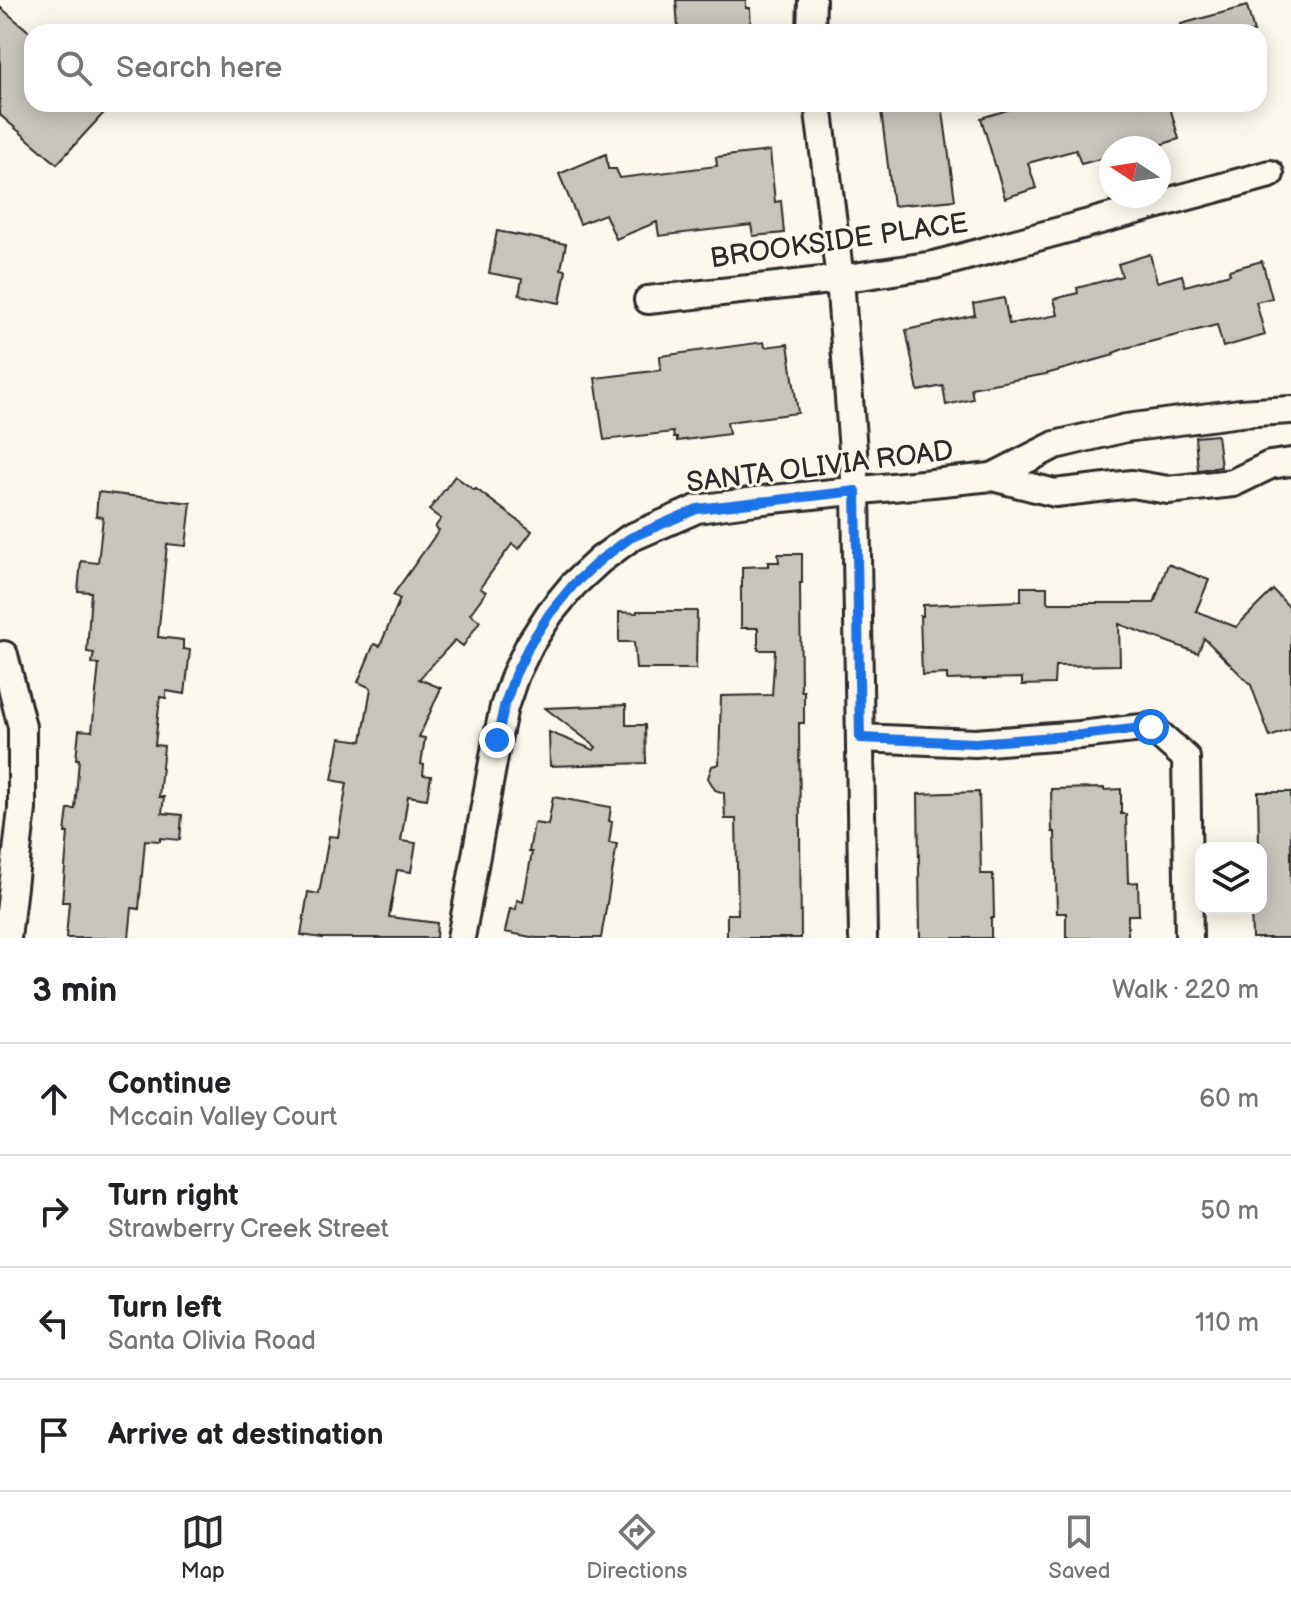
<!DOCTYPE html>
<meta charset="utf-8">
<style>
body{margin:0;font-family:"Balsamiq Sans",sans-serif;background:#f2f2f2;color:#202124}
.controls{position:absolute;right:24px;bottom:24px;display:grid;overflow:hidden;border-radius:16px;box-shadow:0 4px 20px #0003}
.controls button{width:72px;height:72px;display:grid;place-items:center;padding:0;border:0;border-bottom:2px solid #e0e0e0;background:#fff;color:#202124;font:40px sans-serif}
.compass{position:absolute;left:1099px;top:136px;width:72px;height:72px;border-radius:50%;background:#fff;box-shadow:0 4px 20px #0003;rotate:282deg}
.stop{position:absolute;width:24px;height:24px;margin:-18px;border:6px solid #1a73e8;border-radius:50%;background:#fff}
.stop.end{background:#1a73e8;border-color:#fff;box-shadow:0 2px 8px #0008}
.list{margin:0;padding:0;list-style:none}
h2{display:flex;justify-content:space-between;align-items:center;height:104px;margin:0;padding:0 32px;font-size:34px}
h2 small{font-size:26px;font-weight:400;color:#757577}
.list li{display:grid;grid-template-columns:52px 1fr auto;gap:24px;align-items:center;box-sizing:border-box;height:112px;padding:0 32px;border-top:2px solid #e0e0e0}
.list b{display:block;font-size:30px;white-space:nowrap}
.list p{margin:0;font-size:26px;white-space:nowrap;color:#757577}
.list em{font-size:26px;font-style:normal;color:#757577}
.icon{flex:none;width:44px;height:44px;fill:none;stroke:currentColor;stroke-width:2;stroke-linecap:round;stroke-linejoin:round}
.map{position:relative;flex:none;width:1291px;height:938px;overflow:hidden}
.search{position:absolute;background:#fff;box-shadow:0 4px 20px #0003;left:24px;right:24px;top:24px;height:88px;display:flex;align-items:center;gap:20px;box-sizing:border-box;padding:0 28px;border-radius:24px;color:#757577;font-size:30px}
.sheet{height:552px;background:#fff}
nav{display:flex;justify-content:space-around;align-items:center;box-sizing:border-box;height:112px;border-top:2px solid #e0e0e0;background:#fff;font-size:22px;color:#757577}
nav a{display:grid;justify-items:center;gap:4px}
nav .on{color:#2b2b2b}
.map>svg:first-child{display:block}
</style>
<div class="map">
<svg width="1291" height="938" viewBox="0 0 1291 938">
<rect width="100%" height="100%" fill="#fbf7ec"/>
<filter id="ink" filterUnits="userSpaceOnUse"><feTurbulence type="fractalNoise" baseFrequency=".0125" numOctaves="2"/><feDisplacementMap in="SourceGraphic" scale="16" xChannelSelector="R" yChannelSelector="G"/><feConvolveMatrix kernelMatrix="1 2 1 2 8 2 1 2 1" color-interpolation-filters="sRGB"/></filter>
<g filter="url(#ink)">
<g fill="#c7c4bc" stroke="#2b2b2b" stroke-width="2">
<path d="M676 0H746V8H750L751 32H712V28L678 29Z"/>
<path d="M1247 6 1254 32H1182L1181 24Z"/>
<path d="M0 7 32 34V104H112L57 164 0 115Z"/>
<path d="M891 104H942L955 200 893 206 881 110 891 108Z"/>
<path d="M1027 104H1169L1179 139 1150 148H1111V154L1107 155V157L1081 164 1076 150 1028 163 1036 188 1005 198 981 118Z"/>
<path d="M770 151 775 202 781 201 784 233 753 236 751 225 659 236 657 222 616 239 605 214 580 224 559 174 606 154 608 169H616L620 178 717 166 716 157Z"/>
<path d="M497 231 566 244 561 269 566 270 560 303 519 295 522 279 489 273Z"/>
<path d="M1150 254 1157 282 1182 275 1185 286 1230 274 1229 270 1262 261 1272 298 1256 302 1265 335 1223 347 1217 325 1126 348 1113 353 1114 355 1046 374 971 388 973 399 946 405 943 386 918 391 906 330 975 315 973 304 1004 298 1009 324 1058 315 1054 299 1078 293 1077 288 1122 276 1118 264Z"/>
<path d="M764 342 765 347 788 344 798 413 727 422 729 434 677 441V438H674L673 432 604 440 595 378 661 370 660 356Z"/>
<path d="M1217 435 1221 467 1198 470 1195 437Z"/>
<path d="M455 476 474 490 476 489 532 531 519 549 512 544 480 588 486 592 470 614 480 621 463 646 455 640 419 679 441 688 419 737 425 738 421 764 424 765 423 775 431 776 427 799 408 796 401 841 416 843 411 872 397 870 389 917 437 923 436 938H322L301 935 308 892 319 894 329 836 338 837 347 783 332 780 340 738 362 741 371 688 358 682 374 644 380 646 400 599 393 595 439 530 435 527 441 519 429 510Z"/>
<path d="M98 492 191 503 186 546 167 544 158 637 183 640V649L190 650 185 694 166 691V698L160 697 155 745 164 746 159 797H164L162 813 182 815 180 840 160 838V841L145 840 139 909 132 908 129 938H66L69 902H62L68 833H65L68 809H75L79 759H76L79 730 92 731 99 664 92 663 94 653 87 652 91 592 78 591 81 561 98 563 103 517 96 516Z"/>
<path d="M778 554H802V583H800L801 691H804V723H799L801 938H727V914H738L736 819H725L724 793 715 790 708 778 712 766 719 764 721 696 772 695 775 650H758V628H741V587H742V567L768 566V562H779Z"/>
<path d="M1168 564 1209 580 1196 611 1236 627 1273 590 1291 609V729L1270 737 1251 685 1204 638 1198 653 1119 624 1120 665 1055 666 1054 684 1022 685V678L947 680V674L922 675 920 616H923V605L1021 601V587H1047V601L1049 603H1154Z"/>
<path d="M637 611H697L696 669H636L634 642H619V612L637 613Z"/>
<path d="M626 705V725H645L646 763 550 766 549 732 594 750 596 747 545 708Z"/>
<path d="M1104 788V790L1121 789V814H1126L1128 883 1138 882 1139 915H1128V938H1066V913H1057L1055 832H1052L1051 789Z"/>
<path d="M979 792 981 874H993L994 918H991V938H920L918 794Z"/>
<path d="M1258 792H1291V938H1252L1251 908H1261V848H1259Z"/>
<path d="M553 797 611 807 609 821 612 822 609 843 617 844 601 938H536L505 932 510 909 516 910 517 900 523 902 532 852H529L534 823 548 825Z"/>
</g>
<g fill="none" stroke-linecap="round" stroke-linejoin="round">
<g stroke="#2b2b2b" stroke-width="32">
<g id="minor">
<path d="M811 32 812 0"/>
<path d="M818 104 840 279 856 491 863 938"/>
<path d="M648 300 840 279 934 265 1270 174"/>
<path d="M992 477 1055 445 1126 428 1240 413 1291 410"/>
<path d="M4 655 22 727V809L7 938"/>
<path d="M860 738 975 743 1080 735 1151 727 1186 758 1189 938"/>
<path d="M461 938 497 740 504 707 515 675 530 644 550 613 573 585 600 560 630 538 697 509 763 500 992 477 1055 493 1132 484 1168 490 1233 483 1270 465 1291 462"/>
</g>
</g>
<use href="#minor" stroke="#fbf7ec" stroke-width="26"/>
</g>
</g>
<g fill="none" stroke-linecap="round" stroke-linejoin="round" filter="url(#ink)">
<path stroke="#1a73e8" stroke-width="10" d="M497 740 504 707 515 675 530 644 550 613 573 585 600 560 630 538 697 509 856 491 860 738 975 743 1080 735 1151 727"/>
</g>
<g text-anchor="middle" dominant-baseline="central" stroke-width="6" stroke-linejoin="round" paint-order="stroke">
<g font-size="28" fill="#2b2b2b" stroke="#fbf7ec">
<text transform="translate(839 241) rotate(-8)">BROOKSIDE PLACE</text>
<text transform="translate(820 467) rotate(-7)">SANTA OLIVIA ROAD</text>
</g>
</g>
</svg>
<div class="controls">
<button><svg class="icon" aria-label="layers" viewBox="0 0 24 24"><path d="M12 4l9 5-9 5-9-5zM3 14l9 5 9-5"/></svg></button>
</div>
<svg class="compass" viewBox="-18 -18 36 36"><path d="M0-13l5 13h-10z" fill="#e53935"/><path d="M0 13l5-13h-10z" fill="#757577"/></svg>
<div class="stop" style="left:1151px;top:727px"></div>
<div class="stop end" style="left:497px;top:740px"></div>
<div class="search"><svg class="icon" aria-label="search" viewBox="0 0 24 24"><circle cx="10" cy="10" r="6"/><path d="M15 15l6 6"/></svg>Search here</div>
</div>
<section class="sheet">
<h2>3 min<small>Walk · 220 m</small></h2>
<ul class="list">
<li><svg class="icon" aria-label="ahead" viewBox="0 0 24 24"><path d="M12 20V5M6 11l6-6 6 6"/></svg><div><b>Continue</b><p>Mccain Valley Court</p></div><em>60 m</em></li>
<li><svg class="icon" aria-label="right" viewBox="0 0 24 24"><path d="M7 20v-9h11M14 6l5 5-5 5"/></svg><div><b>Turn right</b><p>Strawberry Creek Street</p></div><em>50 m</em></li>
<li><svg class="icon" aria-label="left" viewBox="0 0 24 24"><path d="M17 20v-9H6M10 6l-5 5 5 5"/></svg><div><b>Turn left</b><p>Santa Olivia Road</p></div><em>110 m</em></li>
<li><svg class="icon" aria-label="arrive" viewBox="0 0 24 24"><path d="M6 21V4h12l-3 4 3 4H6"/></svg><div><b>Arrive at destination</b></div></li>
</ul>
</section>
<nav>
<a class="on"><svg class="icon" aria-label="map" viewBox="0 0 24 24"><path d="M3 6l6-2 6 2 6-2v14l-6 2-6-2-6 2zM9 4v14M15 6v14"/></svg>Map</a>
<a><svg class="icon" aria-label="directions" viewBox="0 0 24 24"><path d="M12 3l9 9-9 9-9-9zM9 14v-3h6M13 9l2 2-2 2"/></svg>Directions</a>
<a><svg class="icon" aria-label="saved" viewBox="0 0 24 24"><path d="M7 4h10v16l-5-4-5 4z"/></svg>Saved</a>
</nav>
